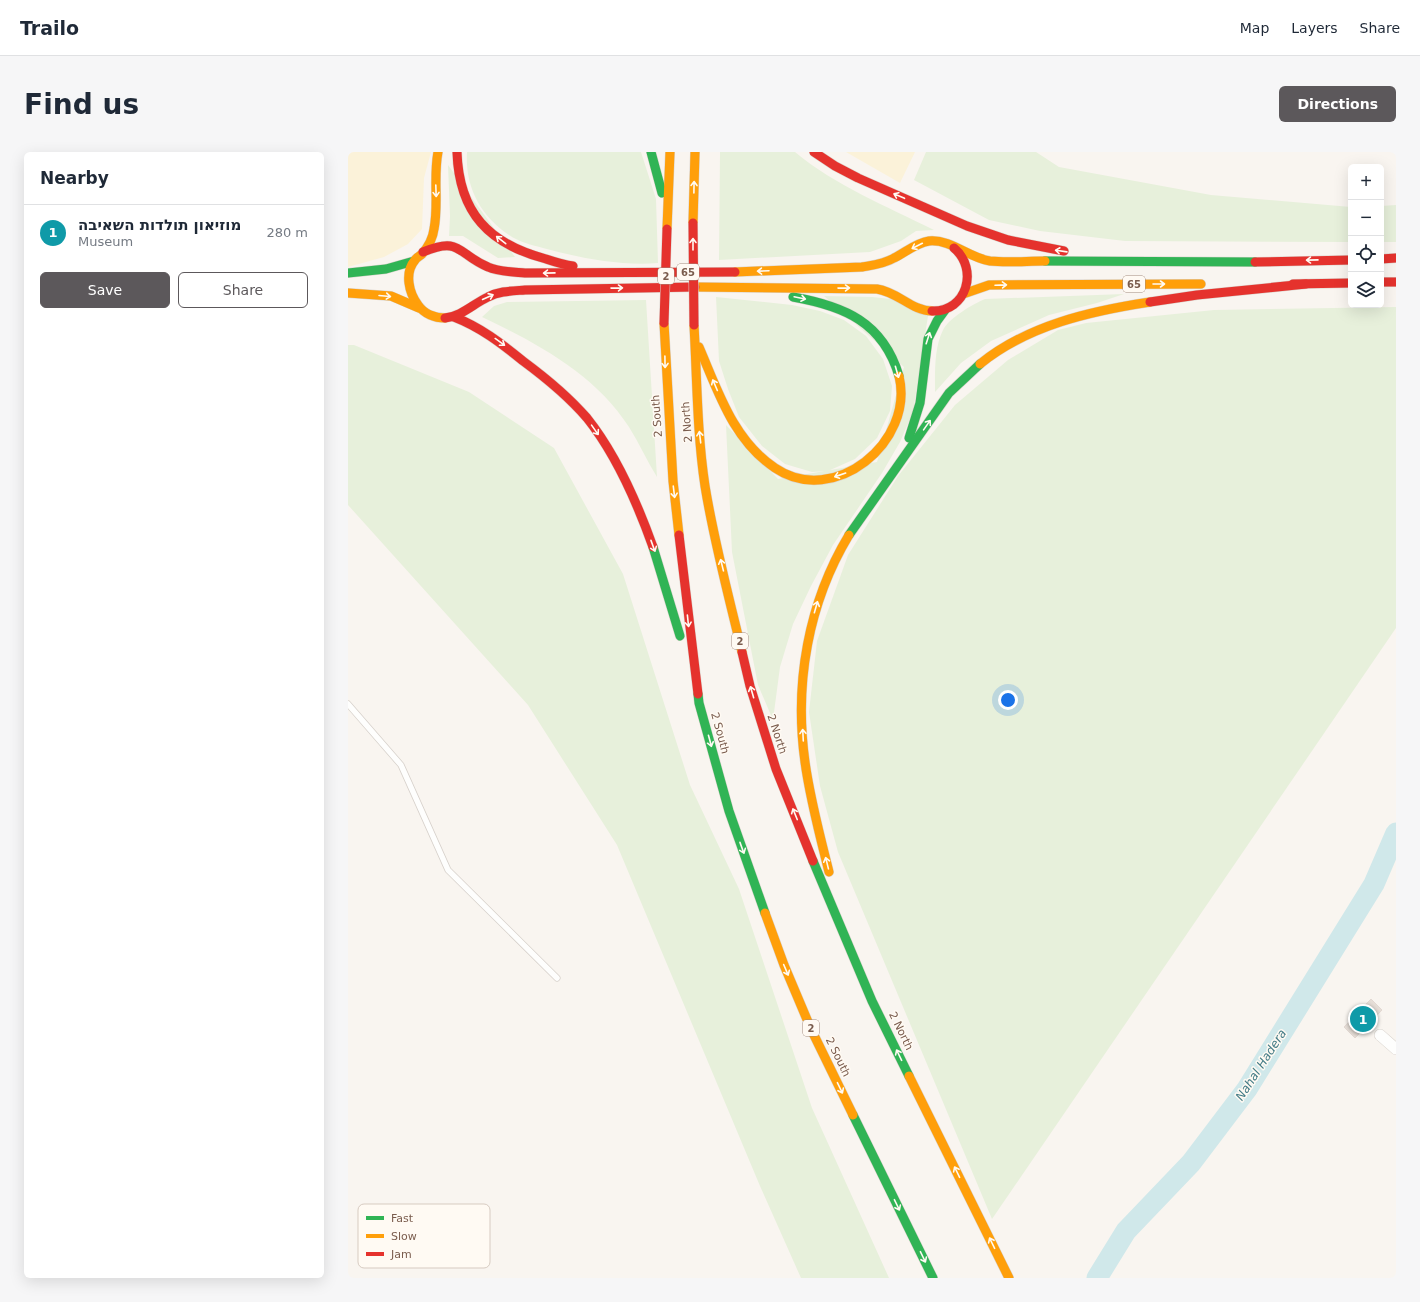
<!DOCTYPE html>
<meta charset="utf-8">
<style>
body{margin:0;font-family:"DejaVu Sans",Heebo,sans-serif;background:#f6f6f7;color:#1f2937}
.controls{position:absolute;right:12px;top:12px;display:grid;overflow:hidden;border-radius:6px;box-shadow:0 4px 16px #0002}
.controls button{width:36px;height:36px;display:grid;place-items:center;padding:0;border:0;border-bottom:1px solid #e0e1e3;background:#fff;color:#1f2937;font:20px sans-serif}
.you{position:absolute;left:660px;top:548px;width:14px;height:14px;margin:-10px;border:3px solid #fff;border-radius:50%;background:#1a73e8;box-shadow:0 0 0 6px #1a73e833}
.badge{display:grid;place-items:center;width:26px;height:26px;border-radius:50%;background:#5c585b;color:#fff;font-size:13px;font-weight:700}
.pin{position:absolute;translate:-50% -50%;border:2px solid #fff;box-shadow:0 1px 4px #0006}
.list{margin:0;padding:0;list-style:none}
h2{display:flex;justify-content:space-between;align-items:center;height:52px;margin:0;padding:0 16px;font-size:17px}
h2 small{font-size:13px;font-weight:400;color:#747a83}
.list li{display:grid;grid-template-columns:26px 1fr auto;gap:12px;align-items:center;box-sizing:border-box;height:56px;padding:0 16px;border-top:1px solid #e0e1e3}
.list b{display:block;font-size:15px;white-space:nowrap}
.list p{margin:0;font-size:13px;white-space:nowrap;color:#747a83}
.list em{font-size:13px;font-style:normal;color:#747a83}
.actions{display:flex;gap:8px;padding:12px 16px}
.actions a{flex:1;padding:9px 0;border:1px solid #5c585b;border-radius:6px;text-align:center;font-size:14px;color:#5c585b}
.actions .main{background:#5c585b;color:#fff}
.icon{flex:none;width:22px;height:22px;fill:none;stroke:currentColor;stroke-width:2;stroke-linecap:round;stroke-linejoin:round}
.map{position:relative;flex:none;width:1048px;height:1126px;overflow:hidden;border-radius:6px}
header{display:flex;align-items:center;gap:24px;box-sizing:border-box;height:56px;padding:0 20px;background:#fff;border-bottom:1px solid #e0e1e3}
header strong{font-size:19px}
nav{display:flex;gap:22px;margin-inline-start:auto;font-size:14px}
.intro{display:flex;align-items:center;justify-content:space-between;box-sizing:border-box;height:96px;padding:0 24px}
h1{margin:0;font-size:28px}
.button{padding:10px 18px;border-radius:6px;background:#5c585b;color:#fff;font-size:14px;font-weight:700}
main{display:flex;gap:24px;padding:0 24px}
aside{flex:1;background:#fff;border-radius:6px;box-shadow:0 4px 16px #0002}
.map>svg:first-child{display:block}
</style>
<header>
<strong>Trailo</strong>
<nav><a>Map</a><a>Layers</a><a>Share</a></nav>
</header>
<div class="intro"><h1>Find us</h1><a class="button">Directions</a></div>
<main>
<aside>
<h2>Nearby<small></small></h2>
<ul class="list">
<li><span class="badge" style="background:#0f9aa8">1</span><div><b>מוזיאון תולדות השאיבה</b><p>Museum</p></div><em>280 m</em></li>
</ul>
<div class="actions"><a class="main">Save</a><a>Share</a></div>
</aside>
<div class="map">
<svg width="1048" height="1126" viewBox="0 0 1048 1126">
<rect width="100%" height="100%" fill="#f9f5f0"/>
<g fill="#e7f0db">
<path d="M119 0H293L308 47 310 111C272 114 232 106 195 96 184 93 171 90 161 83 132 63 117 35 119 0Z"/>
<path d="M372 0H447C488 34 538 54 586 78L568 79 553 89 522 100 371 108Z"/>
<path d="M578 0H688L711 15 863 43 1003 55V90L777 89 692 79 641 68 566 28Z"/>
<path d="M100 13 167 105 150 106 115 84H101L102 64Z"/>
<path d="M1048 53V90H1033V54Z"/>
<path d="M776 142 749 151 701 163 643 189 613 211 587 240C587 220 586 196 595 178 601 166 625 152 637 147Z"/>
<path d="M476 144 524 145 543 147 580 164 565 260 552 290 534 321 485 393 463 434 445 472 432 515 425 568 410 533 384 400 378 273 430 327 529 310 556 215Z"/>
<path d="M368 145 444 153 472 159 496 168 518 184 535 207 544 234 542 259 529 286 507 307 480 319 464 320 437 312 414 294 391 265 380 237 371 209Z"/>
<path d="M298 148 309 325C299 309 291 291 281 275 247 222 189 191 134 165L146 154 159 150Z"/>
<path d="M1048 155V476L644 1067 490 700 472 634 461 560 469 489 500 403 550 324 607 253 660 208 710 178 738 171 866 158Z"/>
<path d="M0 193H6L121 240 206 296 275 422 342 633 391 737 464 956 541 1126H453L412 1034 269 693 180 553 0 353Z"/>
</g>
<g fill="#fbf2d9">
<path d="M0 0H83L76 26 74 77 60 92 36 105 0 115Z"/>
<path d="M498 0H567L552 31Z"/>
</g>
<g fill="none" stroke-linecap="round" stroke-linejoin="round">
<path stroke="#d0e8ea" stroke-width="21" d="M749 1126 778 1079 843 1011 899 937 1026 732 1048 681"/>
</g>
<path fill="#e6ded7" stroke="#e2d8d2" d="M1023 847 1034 858 1007 886 996 875Z"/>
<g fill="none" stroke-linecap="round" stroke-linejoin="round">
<g stroke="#d7d1cb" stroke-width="7">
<path id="lane" d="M0 552 53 613 100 718 209 826"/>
</g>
<g stroke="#d7d1cb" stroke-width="12">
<path id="street" d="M1032 883 1048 897"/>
</g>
<g stroke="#d9d2cb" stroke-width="10">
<g id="fast">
<path d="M303 0 314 41"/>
<path d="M697 109 907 110"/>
<path d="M0 121 38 117 66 109"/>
<path d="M445 145C496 154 535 170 551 224"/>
<path d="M561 286 572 251 580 187 589 169 597 158"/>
<path d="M501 383 601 241 632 212"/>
<path d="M305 395 332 484"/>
<path d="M350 542 351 551 381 659 417 761"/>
<path d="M465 709 524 849 561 924"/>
<path d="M505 963 585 1126"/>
</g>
</g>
<g stroke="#d9d2cb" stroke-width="10">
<g id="slow">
<path d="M90 0C85 26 91 52 86 77 85 85 80 95 74 102 72 104 69 105 67 108 56 121 61 141 70 153 76 162 87 166 97 166"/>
<path d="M345 71 347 0"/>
<path d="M319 77 322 0"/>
<path d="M387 120 514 115C525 113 536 112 546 106 558 100 568 91 581 89 603 87 621 106 642 109 659 111 679 109 697 109"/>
<path d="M347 135 529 137C550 140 564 159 584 159"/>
<path d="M0 141 43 144 71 156"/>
<path d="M615 142 641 133 853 132"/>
<path d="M316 171 325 329 331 383"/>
<path d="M346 173C349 226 349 281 357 334 366 390 381 445 394 500"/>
<path d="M351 195C370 239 385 288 427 316 486 356 567 290 551 224"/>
<path d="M632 212C680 173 743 159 802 150"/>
<path d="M481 720C472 684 462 647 457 610 446 532 460 451 501 383"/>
<path d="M417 761 436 813 463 877 505 963"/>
<path d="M561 924 661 1126"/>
</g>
</g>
<g stroke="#d9d2cb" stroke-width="10">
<g id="jam">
<path d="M109 0C111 61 141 92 198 107 207 110 216 113 225 114"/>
<path d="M466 0 487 14 510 26 619 74 660 88 716 99"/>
<path d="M75 100C113 84 109 102 140 115 151 120 165 120 177 121L387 120"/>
<path d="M1033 107 1048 106"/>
<path d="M907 110 1003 108"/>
<path d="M1033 130H1048"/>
<path d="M945 132 1003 131"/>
<path d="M802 150 849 143 958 132"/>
<path d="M584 159C619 160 631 117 606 96"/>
<path d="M106 165C132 175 153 191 175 209 198 226 220 244 239 266 267 301 290 353 305 395"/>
<path d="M97 166C114 164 125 152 140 145 151 139 164 139 177 138L347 135"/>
<path d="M331 383 350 542"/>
<path d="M394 500 402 534 428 617 465 709"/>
</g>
</g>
<use href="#lane" stroke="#fefefd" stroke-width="5.5"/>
<use href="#street" stroke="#fefefd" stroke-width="11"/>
<use href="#fast" stroke="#30b455" stroke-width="9"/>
<use href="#slow" stroke="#ff9f0a" stroke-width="9"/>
<use href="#jam" stroke="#e5322d" stroke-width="9"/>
<g stroke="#dad1cc" stroke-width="10" stroke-linecap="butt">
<g id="jam-bridge">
<path d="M345 71 346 173"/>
<path d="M316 171 319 77"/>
</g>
</g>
<use href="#jam-bridge" stroke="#e5322d" stroke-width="9"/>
</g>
<defs><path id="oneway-shaft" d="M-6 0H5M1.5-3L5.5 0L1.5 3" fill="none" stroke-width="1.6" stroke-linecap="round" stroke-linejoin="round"/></defs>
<g stroke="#fffaf3">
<use href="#oneway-shaft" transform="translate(346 35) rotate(-89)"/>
<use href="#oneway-shaft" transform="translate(88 39) rotate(88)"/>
<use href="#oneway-shaft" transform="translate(551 44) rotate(-157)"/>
<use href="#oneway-shaft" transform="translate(153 88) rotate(-142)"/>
<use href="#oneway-shaft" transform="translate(345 92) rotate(-90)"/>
<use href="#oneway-shaft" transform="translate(569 94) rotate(153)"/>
<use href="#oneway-shaft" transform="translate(713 99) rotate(-172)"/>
<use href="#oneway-shaft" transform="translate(964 108) rotate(179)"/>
<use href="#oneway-shaft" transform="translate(415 119) rotate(178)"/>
<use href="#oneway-shaft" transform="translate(201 121) rotate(179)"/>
<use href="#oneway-shaft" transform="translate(811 132)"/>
<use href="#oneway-shaft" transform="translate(653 133) rotate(-2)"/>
<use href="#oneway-shaft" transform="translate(269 136) rotate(-1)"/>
<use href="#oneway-shaft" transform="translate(496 136) rotate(-1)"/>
<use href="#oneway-shaft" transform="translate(37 144) rotate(5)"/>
<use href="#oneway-shaft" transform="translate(140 145) rotate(-24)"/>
<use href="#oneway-shaft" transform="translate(452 146) rotate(12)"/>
<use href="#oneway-shaft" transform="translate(580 186) rotate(-72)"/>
<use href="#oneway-shaft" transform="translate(152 190) rotate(36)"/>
<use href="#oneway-shaft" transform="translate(317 210) rotate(89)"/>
<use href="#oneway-shaft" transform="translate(549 220) rotate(74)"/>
<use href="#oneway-shaft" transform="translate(367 233) rotate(-113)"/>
<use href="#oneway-shaft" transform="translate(579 273) rotate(-55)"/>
<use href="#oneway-shaft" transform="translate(247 278) rotate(55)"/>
<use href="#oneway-shaft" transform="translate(352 285) rotate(-97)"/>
<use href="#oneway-shaft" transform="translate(492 323) rotate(161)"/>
<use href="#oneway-shaft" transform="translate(326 340) rotate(83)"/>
<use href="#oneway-shaft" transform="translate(305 394) rotate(70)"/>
<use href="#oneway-shaft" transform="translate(374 413) rotate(-104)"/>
<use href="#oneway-shaft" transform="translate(468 455) rotate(-74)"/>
<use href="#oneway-shaft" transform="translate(340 469) rotate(84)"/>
<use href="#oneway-shaft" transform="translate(404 540) rotate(-106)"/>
<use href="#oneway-shaft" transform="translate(455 583) rotate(-93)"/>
<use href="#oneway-shaft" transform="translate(362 589) rotate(75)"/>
<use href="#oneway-shaft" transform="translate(447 662) rotate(-112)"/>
<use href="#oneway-shaft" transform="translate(394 696) rotate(70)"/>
<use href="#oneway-shaft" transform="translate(479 711) rotate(-104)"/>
<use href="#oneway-shaft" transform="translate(438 818) rotate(67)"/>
<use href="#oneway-shaft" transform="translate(551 903) rotate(-116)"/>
<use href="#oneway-shaft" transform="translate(492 936) rotate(64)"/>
<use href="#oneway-shaft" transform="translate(609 1020) rotate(-116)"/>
<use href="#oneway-shaft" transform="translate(549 1053) rotate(64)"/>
<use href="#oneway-shaft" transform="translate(644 1091) rotate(-116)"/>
<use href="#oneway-shaft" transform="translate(575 1105) rotate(64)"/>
</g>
<g text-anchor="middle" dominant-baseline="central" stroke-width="3" stroke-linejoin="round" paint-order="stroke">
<g fill="#fffaf3" stroke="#a28b7f" stroke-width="1">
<rect x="329" y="112" width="22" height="16" rx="3"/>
<rect x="310" y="116" width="16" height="16" rx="3"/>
<rect x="775" y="124" width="22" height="16" rx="3"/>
<rect x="384" y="481" width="16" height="16" rx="3"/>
<rect x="455" y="868" width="16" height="16" rx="3"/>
</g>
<g font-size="10" font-weight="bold" fill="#7a5c4d">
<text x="340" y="120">65</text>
<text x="318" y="124">2</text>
<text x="786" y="132">65</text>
<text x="392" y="489">2</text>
<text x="463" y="876">2</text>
</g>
<g font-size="11" fill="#7a5c4d" stroke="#fffaf3">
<text transform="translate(309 264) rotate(-94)">2 South</text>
<text transform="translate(339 270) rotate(-94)">2 North</text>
<text transform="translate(372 581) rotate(75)">2 South</text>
<text transform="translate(429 582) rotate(72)">2 North</text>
<text transform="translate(553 879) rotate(64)">2 North</text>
<text transform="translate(490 905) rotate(64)">2 South</text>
</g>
<g font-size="12" font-style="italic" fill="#437c86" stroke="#fffaf3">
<text transform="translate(913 913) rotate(-57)">Nahal Hadera</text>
</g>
</g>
<rect x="10" y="1052" width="132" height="64" rx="6" fill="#fffaf3" stroke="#d7cbc1" stroke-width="1"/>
<rect x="18" y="1064" width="18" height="4" fill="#30b455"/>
<rect x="18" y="1082" width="18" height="4" fill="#ff9f0a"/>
<rect x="18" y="1100" width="18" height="4" fill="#e5322d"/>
<g font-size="11" fill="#7a5c4d">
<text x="43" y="1070">Fast</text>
<text x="43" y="1088">Slow</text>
<text x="43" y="1106">Jam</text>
</g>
</svg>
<div class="controls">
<button>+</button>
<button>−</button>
<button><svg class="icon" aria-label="locate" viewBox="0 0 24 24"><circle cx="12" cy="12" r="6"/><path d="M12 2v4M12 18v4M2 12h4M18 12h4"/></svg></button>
<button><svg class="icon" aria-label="layers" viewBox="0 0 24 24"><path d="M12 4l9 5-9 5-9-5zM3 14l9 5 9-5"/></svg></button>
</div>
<div class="you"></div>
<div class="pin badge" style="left:1015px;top:867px;background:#0f9aa8">1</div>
</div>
</main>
